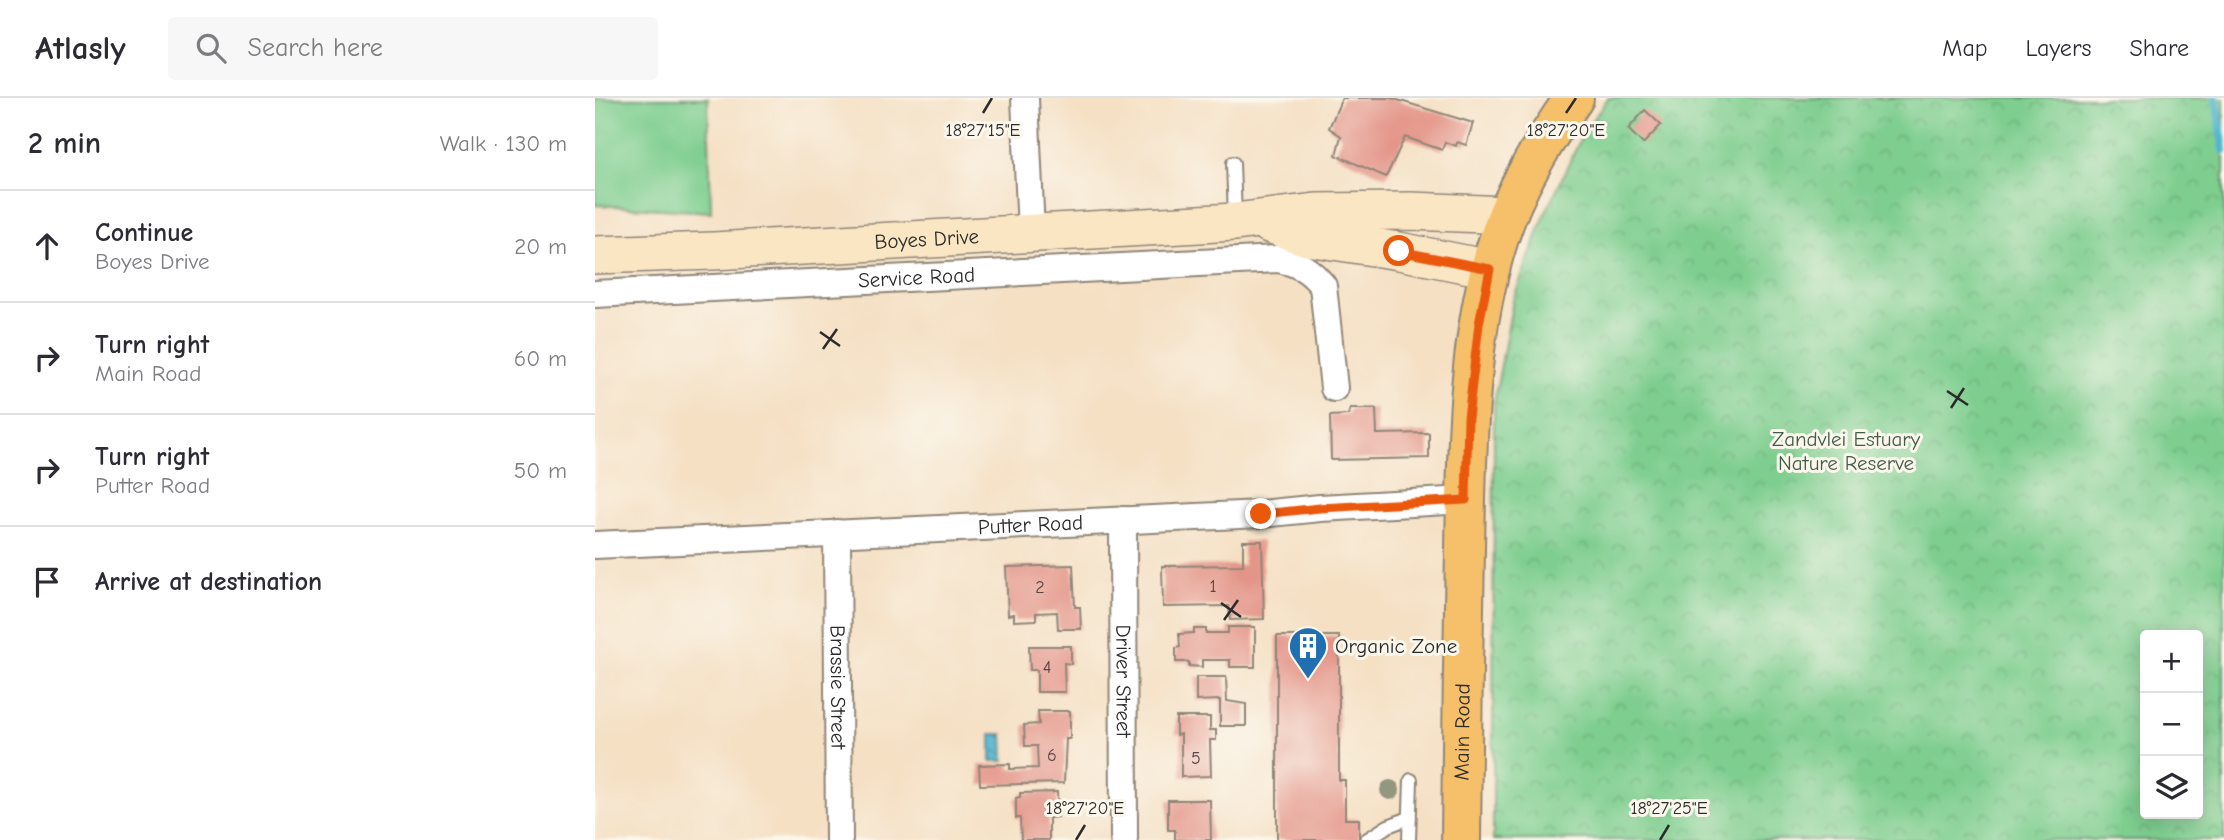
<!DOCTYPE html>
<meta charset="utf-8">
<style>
body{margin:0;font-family:"Comic Neue",sans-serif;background:#f7f7f7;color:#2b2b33}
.controls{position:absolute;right:21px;bottom:21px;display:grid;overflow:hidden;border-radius:7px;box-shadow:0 4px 18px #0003}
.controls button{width:63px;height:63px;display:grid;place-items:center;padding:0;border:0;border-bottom:2px solid #e1e1e2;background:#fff;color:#2b2b33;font:35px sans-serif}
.stop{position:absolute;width:21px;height:21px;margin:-16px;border:5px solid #ea580c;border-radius:50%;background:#fff}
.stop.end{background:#ea580c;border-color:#fff;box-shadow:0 2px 7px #0008}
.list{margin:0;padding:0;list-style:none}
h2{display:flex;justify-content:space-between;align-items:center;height:91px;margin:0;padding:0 28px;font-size:30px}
h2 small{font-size:23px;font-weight:400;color:#7c7c81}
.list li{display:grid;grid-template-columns:46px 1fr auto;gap:21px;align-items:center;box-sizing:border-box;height:112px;padding:0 28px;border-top:2px solid #e1e1e2}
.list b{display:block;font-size:26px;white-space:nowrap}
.list p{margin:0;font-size:23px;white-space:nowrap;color:#7c7c81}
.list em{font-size:23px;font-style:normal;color:#7c7c81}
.icon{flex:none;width:38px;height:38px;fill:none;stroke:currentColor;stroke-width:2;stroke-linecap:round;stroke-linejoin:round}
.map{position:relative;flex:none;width:1629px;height:742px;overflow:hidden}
header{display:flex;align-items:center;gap:42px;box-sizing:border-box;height:98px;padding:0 35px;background:#fff;border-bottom:2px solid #e1e1e2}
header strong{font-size:33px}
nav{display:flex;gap:38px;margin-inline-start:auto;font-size:24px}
.search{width:490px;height:63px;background:#f7f7f7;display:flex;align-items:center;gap:18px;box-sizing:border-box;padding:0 24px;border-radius:7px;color:#7c7c81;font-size:26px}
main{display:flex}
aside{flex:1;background:#fff}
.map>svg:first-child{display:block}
</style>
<header>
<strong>Atlasly</strong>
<div class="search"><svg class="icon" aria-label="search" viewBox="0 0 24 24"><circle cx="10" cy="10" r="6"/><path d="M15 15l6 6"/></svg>Search here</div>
<nav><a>Map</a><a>Layers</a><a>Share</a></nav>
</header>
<main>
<aside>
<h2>2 min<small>Walk · 130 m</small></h2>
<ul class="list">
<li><svg class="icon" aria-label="ahead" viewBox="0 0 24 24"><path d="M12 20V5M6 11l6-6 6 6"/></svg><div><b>Continue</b><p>Boyes Drive</p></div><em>20 m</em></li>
<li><svg class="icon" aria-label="right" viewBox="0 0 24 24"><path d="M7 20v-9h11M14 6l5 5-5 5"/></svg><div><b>Turn right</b><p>Main Road</p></div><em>60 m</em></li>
<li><svg class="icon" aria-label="right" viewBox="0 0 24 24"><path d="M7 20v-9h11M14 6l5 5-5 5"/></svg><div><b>Turn right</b><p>Putter Road</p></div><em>50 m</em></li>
<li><svg class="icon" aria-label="arrive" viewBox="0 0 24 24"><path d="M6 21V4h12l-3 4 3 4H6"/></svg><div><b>Arrive at destination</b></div></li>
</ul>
</aside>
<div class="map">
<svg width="1629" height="742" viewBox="0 0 1629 742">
<defs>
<pattern id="park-crowns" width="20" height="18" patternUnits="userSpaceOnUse" patternTransform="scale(1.75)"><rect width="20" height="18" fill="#7ece8f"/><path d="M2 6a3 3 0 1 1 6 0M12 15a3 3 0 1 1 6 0" fill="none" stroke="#6db17c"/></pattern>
<pattern id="water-waves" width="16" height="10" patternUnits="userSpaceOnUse" patternTransform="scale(1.75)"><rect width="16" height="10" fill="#4eb4cd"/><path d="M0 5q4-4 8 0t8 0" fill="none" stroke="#4193a7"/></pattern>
</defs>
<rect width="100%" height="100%" fill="#fbf7ec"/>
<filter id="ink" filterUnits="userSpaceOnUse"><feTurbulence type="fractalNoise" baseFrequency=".0143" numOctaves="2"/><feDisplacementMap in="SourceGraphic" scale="14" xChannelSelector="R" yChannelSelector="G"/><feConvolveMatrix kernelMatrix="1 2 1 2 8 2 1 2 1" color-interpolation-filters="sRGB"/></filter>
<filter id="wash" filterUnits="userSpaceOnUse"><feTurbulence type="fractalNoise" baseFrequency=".00686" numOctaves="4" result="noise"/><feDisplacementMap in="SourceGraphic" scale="28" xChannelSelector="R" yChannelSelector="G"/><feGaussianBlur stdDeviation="1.57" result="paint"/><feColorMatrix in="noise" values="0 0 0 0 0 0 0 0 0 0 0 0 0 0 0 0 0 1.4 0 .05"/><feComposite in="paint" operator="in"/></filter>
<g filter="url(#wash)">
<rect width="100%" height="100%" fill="#f5e0c4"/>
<path fill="#7ece8f" stroke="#547c5d" stroke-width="2" d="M0 0H113L116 114 0 107Z"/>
<path fill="url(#park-crowns)" stroke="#547c5d" stroke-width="2" fill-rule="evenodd" d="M1013 0H1629V742H898L899 304 918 202 951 114 987 38ZM1550 537H1603V716H1550Z"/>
<path fill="url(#water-waves)" stroke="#3c707c" stroke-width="2" d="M396 636H408L409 663H396Z"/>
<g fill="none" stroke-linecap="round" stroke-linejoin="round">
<path stroke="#4eb4cd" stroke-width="8" d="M1621 0 1629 52"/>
</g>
<g id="blocks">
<g fill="#e49589">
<path d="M747 0H796L878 25 871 47 862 44 861 48 850 44 847 52 810 39 791 79 741 57 746 38 734 30Z"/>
<path d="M1050 12 1066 27 1048 46 1033 31Z"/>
<path d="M755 311H781L782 336 834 335V360L736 362 735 318 753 317Z"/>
<path d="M648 443H667L669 521 635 522 634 508 568 509 567 468 648 467Z"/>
<path d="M478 467 480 509H485L486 531H463L462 514 441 515V522L419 523V516L413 517 411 469Z"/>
<path d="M633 529H660V569H635V562H607V569L594 568V564H581V550L585 549 584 536 599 535V531H611V535H633Z"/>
<path d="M682 538H744V682H750V721H764V742H682Z"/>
<path d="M434 548H476V566L469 565 470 594H442V572H435Z"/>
<path d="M601 579H631L632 603 651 606V628H625V602L601 603Z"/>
<path d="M443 613H475V641H471L469 685 385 687 384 667 415 666V671L443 670 442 648H430L429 627 444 626Z"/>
<path d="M581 619H615V632H621V642H615L616 678 586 679V636L581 637Z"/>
<path d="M462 694 463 719 454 720V742H426L425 720H421V700L425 699V695Z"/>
<path d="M573 702H615L616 742H580V732H573Z"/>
</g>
</g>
</g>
<g filter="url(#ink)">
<use href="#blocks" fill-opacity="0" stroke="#908678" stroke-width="2"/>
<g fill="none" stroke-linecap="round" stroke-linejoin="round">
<g stroke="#908678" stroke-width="16">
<g id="lane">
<path d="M638 65 640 120"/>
<path d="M771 742 793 728 814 720"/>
<path d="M814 742 816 682"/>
</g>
</g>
<g stroke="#908678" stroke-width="30">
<g id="street">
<path d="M430 0 436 135"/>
<path id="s1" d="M0 196 683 161C704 165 715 172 728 188L739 290"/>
<path id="s2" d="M528 422 529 742"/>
<path id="s3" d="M242 435 244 742"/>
<path id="s4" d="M0 447 666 416 725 410 871 402"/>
</g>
</g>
<g stroke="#908678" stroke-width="40">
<g id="secondary">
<path d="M674 126 712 139 804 153 895 171"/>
<path id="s5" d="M0 157 118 153 640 124 721 114 816 113 912 117"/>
</g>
</g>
<g stroke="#908678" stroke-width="42">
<g id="primary">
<path id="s6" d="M866 742C867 645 868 547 870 450 872 347 872 239 904 140 920 89 949 43 979 0"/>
</g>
</g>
<use href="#lane" stroke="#fff" stroke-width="12"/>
<use href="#street" stroke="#fff" stroke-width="26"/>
<use href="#secondary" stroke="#fbe6c4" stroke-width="37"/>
<use href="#primary" stroke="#f6c06b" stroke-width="38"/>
</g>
<circle fill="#949780" cx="795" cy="692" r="10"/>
</g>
<g fill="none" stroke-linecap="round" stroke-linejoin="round" filter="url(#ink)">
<path stroke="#ea580c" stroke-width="9" d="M666 416 725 410 871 402 873 320 884 226 895 171 804 153"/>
</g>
<path fill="none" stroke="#2b2b2b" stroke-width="2.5" d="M388 15 397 0M971 15 981 0M225 234 245 248M228 251 242 231M1352 293 1373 307M1356 310 1369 290M626 505 646 519M629 522 643 502M481 742 490 727M1065 742 1074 727"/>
<defs>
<g id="building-pin" transform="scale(2.0125)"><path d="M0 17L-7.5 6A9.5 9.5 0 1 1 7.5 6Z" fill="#1f6fb2" stroke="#fbf7ec"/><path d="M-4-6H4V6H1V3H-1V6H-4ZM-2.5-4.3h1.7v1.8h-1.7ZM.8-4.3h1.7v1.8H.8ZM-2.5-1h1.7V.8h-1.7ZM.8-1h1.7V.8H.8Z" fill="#fff"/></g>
</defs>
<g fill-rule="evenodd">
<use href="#building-pin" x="713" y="548"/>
</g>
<g text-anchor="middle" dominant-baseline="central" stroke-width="6" stroke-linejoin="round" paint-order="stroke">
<g font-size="18" fill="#594642">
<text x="618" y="488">1</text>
<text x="445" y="489">2</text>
<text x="452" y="569">4</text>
<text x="457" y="657">6</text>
<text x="601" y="660">5</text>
</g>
<g font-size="21" fill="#2b2b2b" stroke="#fbf7ec">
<text stroke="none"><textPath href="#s5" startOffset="332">Boyes Drive</textPath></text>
<text stroke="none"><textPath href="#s1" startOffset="322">Service Road</textPath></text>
<text stroke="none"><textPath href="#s4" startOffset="436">Putter Road</textPath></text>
<text stroke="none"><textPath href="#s2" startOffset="161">Driver Street</textPath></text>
<text stroke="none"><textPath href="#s3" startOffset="154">Brassie Street</textPath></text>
<text stroke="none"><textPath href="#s6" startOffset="108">Main Road</textPath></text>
</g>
<g font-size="21" fill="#445c49" stroke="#fbf7ec">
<text x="1251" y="341">Zandvlei Estuary<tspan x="1251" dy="24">Nature Reserve</tspan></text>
</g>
<g font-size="21" fill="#2b2b2b" stroke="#fbf7ec" text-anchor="start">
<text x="740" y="548">Organic Zone</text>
</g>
</g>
<g font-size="18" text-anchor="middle" fill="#2b2b2b" stroke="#fbf7ec" stroke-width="6" stroke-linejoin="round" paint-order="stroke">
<text x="388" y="38">18°27'15"E</text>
<text x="971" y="38">18°27'20"E</text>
<text x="490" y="716">18°27'20"E</text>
<text x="1074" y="716">18°27'25"E</text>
</g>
</svg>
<div class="controls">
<button>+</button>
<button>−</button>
<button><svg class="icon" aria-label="layers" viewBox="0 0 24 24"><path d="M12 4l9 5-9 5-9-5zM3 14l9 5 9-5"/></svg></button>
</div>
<div class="stop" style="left:804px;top:153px"></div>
<div class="stop end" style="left:666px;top:416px"></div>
</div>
</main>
